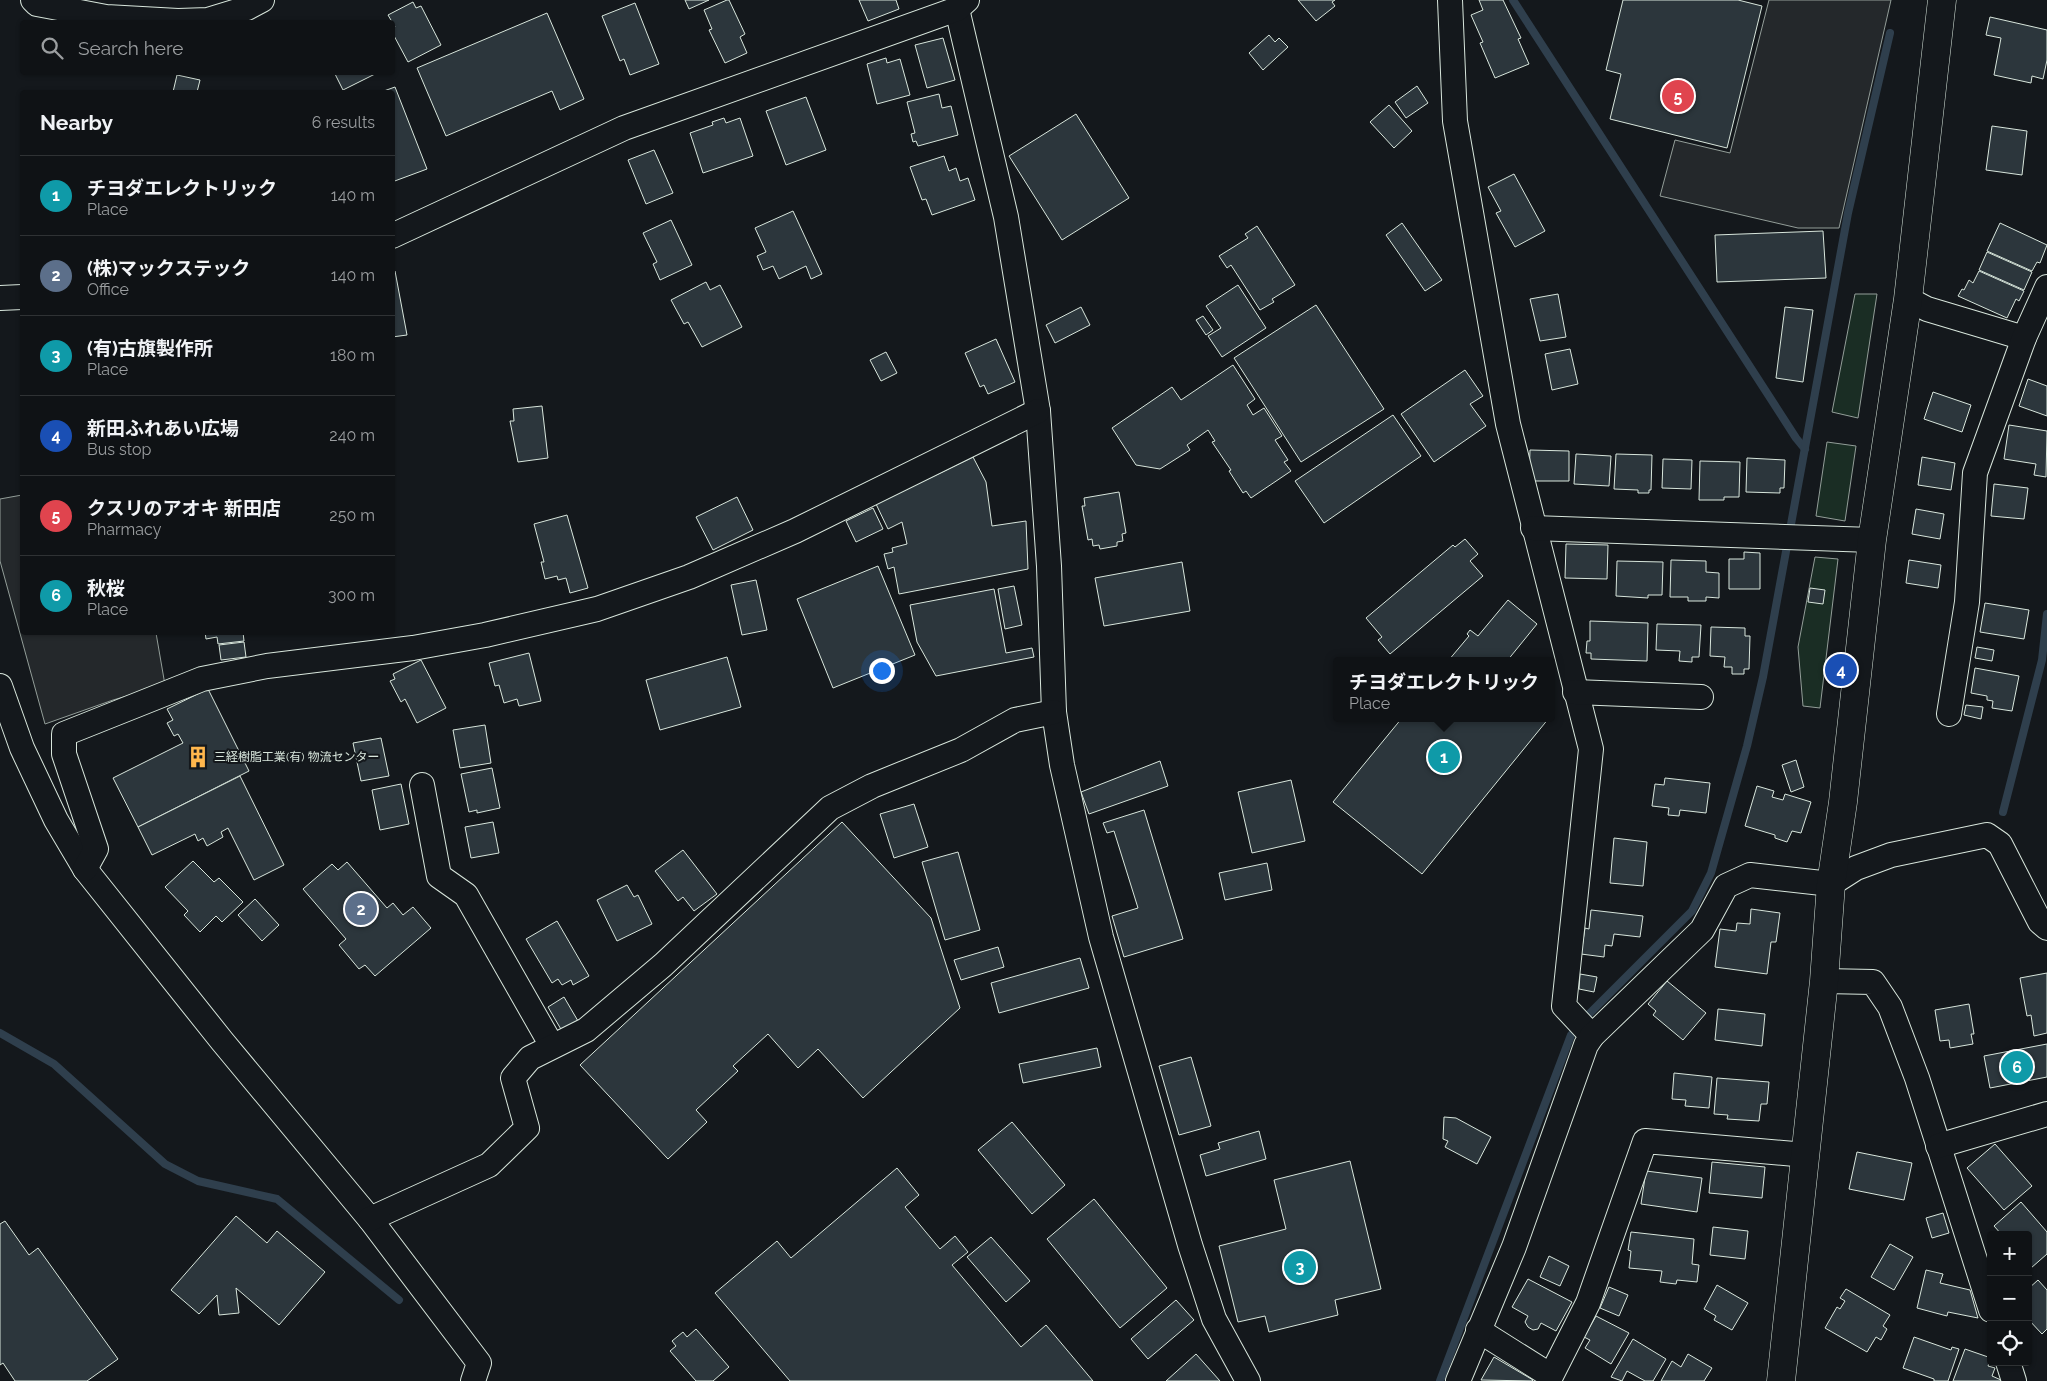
<!DOCTYPE html>
<meta charset="utf-8">
<style>
body{margin:0;font-family:Raleway,"Noto Sans JP",sans-serif;background:#181b1e;color:#f1f3f6}
.controls{position:absolute;right:15px;bottom:15px;display:grid;overflow:hidden;border-radius:5px;box-shadow:0 1px 4px #0004}
.controls button{width:45px;height:45px;display:grid;place-items:center;padding:0;border:0;border-bottom:1px solid #2f3234;background:#0f1215;color:#f1f3f6;font:25px sans-serif}
.you{position:absolute;left:881px;top:670px;width:18px;height:18px;margin:-12px;border:4px solid #fff;border-radius:50%;background:#1a73e8;box-shadow:0 0 0 8px #1a73e833}
.badge{display:grid;place-items:center;width:32px;height:32px;border-radius:50%;background:#ffb74d;color:#fff;font-size:16px;font-weight:700}
.pin{position:absolute;translate:-50% -50%;border:2px solid #fff;box-shadow:0 1px 5px #0006}
.popup{position:absolute;left:1333px;top:657px;width:222px;height:65px;box-sizing:border-box;display:grid;place-content:center;border-radius:5px;background:#0f1215;filter:drop-shadow(0 1px 4px #0005);font-size:16px;white-space:nowrap;color:#9b9ea0}
.popup b{font-size:19px;color:#f1f3f6}
.popup::after{content:'';position:absolute;left:50%;top:100%;margin-left:-10px;border:10px solid transparent;border-top-color:#0f1215}
.list{margin:0;padding:0;list-style:none}
h2{display:flex;justify-content:space-between;align-items:center;height:65px;margin:0;padding:0 20px;font-size:21px}
h2 small{font-size:16px;font-weight:400;color:#9b9ea0}
.list li{display:grid;grid-template-columns:32px 1fr auto;gap:15px;align-items:center;box-sizing:border-box;height:80px;padding:0 20px;border-top:1px solid #2f3234}
.list b{display:block;font-size:19px;white-space:nowrap}
.list p{margin:0;font-size:16px;white-space:nowrap;color:#9b9ea0}
.list em{font-size:16px;font-style:normal;color:#9b9ea0}
.icon{flex:none;width:28px;height:28px;fill:none;stroke:currentColor;stroke-width:2;stroke-linecap:round;stroke-linejoin:round}
.map{position:relative;flex:none;width:2047px;height:1381px;overflow:hidden}
.search{position:absolute;background:#0f1215;box-shadow:0 1px 4px #0004;left:20px;top:20px;width:375px;height:55px;display:flex;align-items:center;gap:12px;box-sizing:border-box;padding:0 18px;border-radius:5px;color:#9b9ea0;font-size:19px}
.panel{position:absolute;background:#0f1215;box-shadow:0 1px 4px #0004;left:20px;top:90px;width:375px;height:545px;border-radius:5px}
.map>svg:first-child{display:block}
</style>
<div class="map">
<svg width="2047" height="1381" viewBox="0 0 2047 1381">
<rect width="100%" height="100%" fill="#14181c"/>
<g fill="#1a2d24" stroke="#939e99">
<path d="M1855 294H1877L1858 418 1832 412Z"/>
<path d="M1827 442 1856 446 1845 521 1816 516Z"/>
<path d="M1815 557 1838 559 1820 708 1803 706 1798 647Z"/>
</g>
<g fill="#24282b" stroke="#939e99">
<path d="M1769 0H1891L1839 228H1798L1660 196 1675 140 1730 153Z"/>
<path d="M22 495V632L156 633 165 685 113 700 45 724 0 561V499Z"/>
</g>
<g fill="none" stroke-linecap="round" stroke-linejoin="round">
<g stroke="#2f3f4d" stroke-width="8">
<path d="M1513 0 1796 438 1805 449"/>
<path d="M2003 812 2042 660 2047 614"/>
<path d="M0 1033 54 1064 165 1164 198 1181 277 1199 399 1300"/>
<path d="M1440 1381 1571 1035 1590 1013 1692 911 1711 873 1747 746 1763 677 1848 213 1890 33"/>
</g>
</g>
<g fill="#2c363c" stroke="#d8e6dc">
<path d="M685 0H709L689 9Z"/>
<path d="M727 0H729L745 34 740 37 747 53 725 63 709 30 712 29 704 10Z"/>
<path d="M859 0H896L899 9 868 21Z"/>
<path d="M1298 0H1335L1332 2 1335 6 1316 21Z"/>
<path d="M1479 0H1503L1521 38 1518 39 1529 64 1495 78 1480 43 1483 42 1471 15 1483 10Z"/>
<path d="M1623 0H1738L1762 6 1727 148 1610 119 1621 74 1606 70Z"/>
<path d="M413 2 416 8 421 6 441 45 408 62 392 32V28L395 27 388 15Z"/>
<path d="M635 3 659 64 630 75 624 59 620 61 602 16Z"/>
<path d="M547 13 584 99 560 110 552 91 446 136 417 68Z"/>
<path d="M1990 17 2047 30V60L2043 79 2032 76 2031 83 1994 75 2001 38 1986 35Z"/>
<path d="M1269 35 1275 42 1279 38 1288 47 1263 70 1249 53Z"/>
<path d="M943 38 955 80 927 88 915 45Z"/>
<path d="M886 58 887 63 900 59 910 95 877 104 867 64Z"/>
<path d="M334 72H379L343 90Z"/>
<path d="M177 75 200 80 197 92H173Z"/>
<path d="M1417 86 1428 103 1406 118 1395 102Z"/>
<path d="M395 87 427 169 392 182V92H381Z"/>
<path d="M939 94 942 108 951 106 958 135 918 146 916 141 913 142 911 134 915 133 907 102Z"/>
<path d="M806 97 826 150 786 165 766 111Z"/>
<path d="M1389 105 1412 131 1394 148 1370 122Z"/>
<path d="M1076 114 1129 198 1062 240 1009 156Z"/>
<path d="M724 118 726 123 740 118 753 156 703 173 690 133 713 125 712 122Z"/>
<path d="M1992 126 2027 131 2022 175 1986 170Z"/>
<path d="M654 150 673 193 646 204 628 160Z"/>
<path d="M944 156 949 171 956 168 960 181 968 178 975 200 932 215 926 199 922 200 910 167Z"/>
<path d="M1514 174 1545 231 1515 247 1496 213 1501 211 1488 187Z"/>
<path d="M793 211 822 274 811 279 806 266 779 279 773 266 763 270 757 256 766 252 755 228Z"/>
<path d="M671 220 692 265 660 280 653 264 657 262 643 233Z"/>
<path d="M1402 223 1442 280 1425 291 1386 235Z"/>
<path d="M2000 223 2047 245 2040 263 2037 262 2032 271 1987 251Z"/>
<path d="M1257 226 1295 285 1272 299 1274 302 1260 310 1231 265 1227 268 1219 256 1248 238 1245 234Z"/>
<path d="M1823 231 1826 278 1717 282 1715 235Z"/>
<path d="M1987 252 2032 272 2024 290 1979 270Z"/>
<path d="M395 271 407 335 392 337V272Z"/>
<path d="M1979 271 2024 291 2019 301 2016 299 2007 318 1958 296 1962 289 1964 290 1969 280 1973 283Z"/>
<path d="M706 282 710 290 720 285 742 327 702 347 688 322 684 324 671 300Z"/>
<path d="M1238 285 1266 328 1222 357 1208 336 1221 328 1206 306Z"/>
<path d="M1558 294 1566 337 1540 341 1530 299Z"/>
<path d="M1316 305 1384 409 1301 462 1234 358Z"/>
<path d="M1081 307 1090 325 1055 343 1046 325Z"/>
<path d="M1785 307 1813 310 1803 382 1776 378Z"/>
<path d="M1203 316 1213 330 1206 335 1196 320Z"/>
<path d="M996 339 1015 382 988 394 984 385 980 387 965 353Z"/>
<path d="M1570 349 1578 384 1552 390 1545 354Z"/>
<path d="M886 352 897 373 881 381 870 360Z"/>
<path d="M1233 365 1255 399 1247 405 1253 415 1264 408 1282 436 1275 440 1288 460 1284 462 1291 471 1251 498 1246 491 1243 493 1229 471 1231 470 1212 442 1215 441 1208 430 1187 445 1190 450 1160 469 1136 465 1112 428 1172 387 1181 400Z"/>
<path d="M1465 370 1483 396 1470 404 1486 426 1434 462 1401 414Z"/>
<path d="M2028 379 2047 386V416L2019 406Z"/>
<path d="M1933 392 1971 405 1962 432 1924 419Z"/>
<path d="M542 406 548 458 518 462 510 421H514L513 409Z"/>
<path d="M1393 415 1421 456 1324 523 1295 481Z"/>
<path d="M2009 425 2047 431 2046 477 2034 475 2036 464 2004 459Z"/>
<path d="M1530 450 1569 451V481H1529Z"/>
<path d="M1576 454 1611 456 1609 486 1574 484Z"/>
<path d="M1616 454 1652 455 1651 490H1649V493H1638V490L1614 489Z"/>
<path d="M973 457 986 482 992 526 1026 521 1028 569 899 594 894 567 888 569 884 554 893 552 892 548 907 544 902 522 888 529 876 504Z"/>
<path d="M1922 457 1955 463 1951 490 1918 485Z"/>
<path d="M1747 458 1785 460 1784 488H1780V493L1746 492Z"/>
<path d="M1663 459 1692 460 1691 489 1662 488Z"/>
<path d="M1700 461 1740 462 1739 497H1724V500H1699Z"/>
<path d="M1994 484 2028 488 2024 519 1991 516Z"/>
<path d="M1119 492 1126 533 1122 534 1123 541 1117 542V546L1100 549 1099 545 1093 546 1092 539 1088 540 1082 506H1085L1084 498Z"/>
<path d="M737 497 753 530 713 550 696 517Z"/>
<path d="M873 508 883 529 856 542 846 521Z"/>
<path d="M1916 509 1944 514 1940 539 1912 534Z"/>
<path d="M567 515 588 588 570 593 566 578 558 580 557 576 545 579 541 562H544L534 524Z"/>
<path d="M1465 539 1478 554 1470 561 1483 576 1390 654 1378 640 1382 637 1366 618 1453 545 1455 547Z"/>
<path d="M1566 544 1608 545 1607 579 1565 578Z"/>
<path d="M1744 552 1760 553V589H1729V559H1744Z"/>
<path d="M1671 560 1706 561V572L1719 573V598L1706 597V601H1688V597H1670Z"/>
<path d="M1909 560 1941 565 1938 588 1906 583Z"/>
<path d="M1617 561 1663 562 1662 595H1648V598L1616 596Z"/>
<path d="M1182 562 1190 611 1104 626 1095 578Z"/>
<path d="M878 566 915 655 833 688 797 599Z"/>
<path d="M756 580 767 630 742 635 731 585Z"/>
<path d="M1014 586 1022 625 1005 629 998 589Z"/>
<path d="M1810 588 1825 590 1823 604 1808 602Z"/>
<path d="M994 589 1006 653 1032 648 1034 657 936 676 917 642 910 605Z"/>
<path d="M1508 600 1537 624 1507 661H1448L1469 636 1467 634 1470 630 1478 636Z"/>
<path d="M1985 603 2029 610 2024 639 1980 632Z"/>
<path d="M1590 621 1648 623 1647 661 1591 659V653H1586L1587 641H1590Z"/>
<path d="M1657 624 1701 625 1699 657H1692V662L1679 661 1680 651 1656 650Z"/>
<path d="M1711 627 1745 628V636H1750L1749 669H1744V674H1732V667H1724L1725 657 1710 656Z"/>
<path d="M205 632H243L244 641 218 644 217 637 206 639Z"/>
<path d="M244 642 246 657 221 660 219 645Z"/>
<path d="M1977 647 1994 650 1992 661 1975 658Z"/>
<path d="M529 653 541 701 519 706 517 699 504 703 499 685 495 686 489 663Z"/>
<path d="M727 657 741 707 660 730 646 680Z"/>
<path d="M421 660 446 708 417 723 405 699 401 702 390 681 395 679 393 674Z"/>
<path d="M1975 668 2019 676 2012 711 1992 708 1993 701 1987 700V696L1971 693Z"/>
<path d="M208 689 249 771 138 827 113 778 183 743 178 734 174 736 167 723 173 720 167 709Z"/>
<path d="M1966 705 1983 707 1981 719 1964 715Z"/>
<path d="M1402 718H1549L1422 874 1333 802Z"/>
<path d="M485 725 491 763 460 768 453 730Z"/>
<path d="M381 738 389 776 361 781 353 743Z"/>
<path d="M1796 760 1804 787 1791 792 1782 765Z"/>
<path d="M1160 761 1168 786 1089 814 1081 792Z"/>
<path d="M492 768 500 808 477 813V810L469 812 461 774Z"/>
<path d="M240 776 284 865 254 880 228 828 221 832 223 837 207 846 203 838 198 841 195 834 152 855 138 827Z"/>
<path d="M1665 778 1710 783 1706 813 1680 810 1679 816 1668 815 1669 808 1652 806 1655 784 1664 785Z"/>
<path d="M1291 780 1305 841 1252 853 1238 792Z"/>
<path d="M401 784 409 824 380 830 372 790Z"/>
<path d="M1757 786 1774 791 1772 797 1783 800 1785 794 1811 802 1801 833 1792 831 1787 842 1775 838V835L1745 826Z"/>
<path d="M914 804 928 847 894 858 880 814Z"/>
<path d="M1144 810 1183 939 1124 957 1112 916 1138 908 1114 831 1107 833 1103 823Z"/>
<path d="M493 822 499 853 471 858 465 827Z"/>
<path d="M842 822 931 918 960 1008 863 1098 818 1049 798 1068 768 1034 733 1066 738 1071 696 1110 707 1122 668 1159 580 1065Z"/>
<path d="M1614 838 1647 842 1643 886 1610 883Z"/>
<path d="M683 850 717 894 694 911 683 897 678 901 655 871Z"/>
<path d="M958 852 980 930 945 940 922 862Z"/>
<path d="M193 861 214 882 219 878 243 902 222 922 216 916 200 932 184 915 188 911 165 887Z"/>
<path d="M347 862 387 908 393 903 403 915 413 907 431 928 375 976 365 965 359 969 339 945 346 939 303 889 332 864 338 870Z"/>
<path d="M1267 863 1272 890 1225 900 1219 873Z"/>
<path d="M627 885 634 897 638 895 652 924 617 941 597 900Z"/>
<path d="M255 899 279 925 262 941 238 915Z"/>
<path d="M1751 909 1780 913 1776 942H1771L1767 974 1715 967 1720 929 1736 931 1737 923 1750 924Z"/>
<path d="M1591 910 1643 916 1640 937 1614 934 1612 946 1605 945 1604 957 1581 954 1585 928 1589 929Z"/>
<path d="M557 921 589 976 573 985 571 980 562 985 558 979 552 983 526 939Z"/>
<path d="M998 947 1004 967 961 980 954 960Z"/>
<path d="M1080 958 1089 988 999 1013 991 983Z"/>
<path d="M2047 973V1033L2034 1036 2031 1015 2027 1016 2020 978Z"/>
<path d="M1580 974 1597 977 1594 992 1579 989Z"/>
<path d="M1667 981 1706 1013 1683 1040 1653 1015 1656 1011 1648 1004Z"/>
<path d="M564 997 578 1021 562 1031 548 1007Z"/>
<path d="M1969 1004 1974 1034H1971L1973 1044 1950 1048 1949 1040 1940 1041 1935 1010Z"/>
<path d="M1718 1009 1765 1014 1762 1046 1715 1040Z"/>
<path d="M2047 1044V1077L1990 1088 1984 1056Z"/>
<path d="M1097 1048 1101 1067 1023 1083 1019 1064Z"/>
<path d="M1191 1057 1211 1126 1179 1135 1159 1066Z"/>
<path d="M1674 1073 1712 1077 1709 1108 1685 1106 1686 1100 1672 1099Z"/>
<path d="M1717 1078 1769 1082 1767 1104H1761L1759 1121 1727 1119 1728 1115 1714 1114Z"/>
<path d="M1444 1117 1456 1118 1491 1137 1477 1164 1445 1147 1448 1141 1443 1139Z"/>
<path d="M1012 1122 1065 1185 1032 1214 978 1150Z"/>
<path d="M1259 1131 1266 1159 1206 1176 1200 1155 1220 1149 1218 1143Z"/>
<path d="M1995 1144 2032 1186 2004 1210 1967 1168Z"/>
<path d="M1857 1152 1912 1163 1904 1200 1849 1189Z"/>
<path d="M1350 1161 1381 1289 1335 1300 1338 1315 1269 1332 1265 1316 1238 1322 1219 1246 1286 1229 1274 1180Z"/>
<path d="M1712 1162 1765 1167 1762 1198 1709 1193Z"/>
<path d="M897 1168 919 1195 905 1207 940 1249 955 1236 968 1252 952 1265 1021 1347 1046 1325 1093 1381H790L715 1293 777 1241 791 1258Z"/>
<path d="M1646 1171 1702 1178 1697 1212 1641 1204Z"/>
<path d="M1094 1199 1167 1288 1120 1328 1047 1239Z"/>
<path d="M2021 1202 2047 1232V1254L2031 1268 2028 1265V1235H2002L1994 1226Z"/>
<path d="M1943 1213 1949 1233 1932 1238 1926 1218Z"/>
<path d="M236 1216 267 1243 277 1231 325 1272 279 1325 236 1288 239 1313 219 1315 217 1295 199 1314 171 1290Z"/>
<path d="M5 1221 29 1255 38 1248 118 1359 87 1381H15L3 1363 0 1365V1224Z"/>
<path d="M1713 1227 1748 1231 1745 1259 1710 1255Z"/>
<path d="M1631 1232 1694 1239 1692 1264 1699 1265 1697 1282 1677 1280 1676 1284 1660 1282 1662 1271 1629 1268 1631 1251 1628 1250Z"/>
<path d="M991 1237 1030 1281 1006 1302 967 1257Z"/>
<path d="M1890 1244 1913 1257 1894 1290 1871 1277Z"/>
<path d="M1549 1256 1569 1266 1560 1286 1540 1277Z"/>
<path d="M1926 1270 1943 1274 1940 1283 1970 1290 1978 1318 1948 1312 1947 1316 1917 1308Z"/>
<path d="M1528 1279 1572 1302 1556 1331 1541 1323 1538 1329 1533 1330 1528 1327 1525 1322 1528 1316 1512 1307Z"/>
<path d="M2038 1280 2047 1290V1329L2042 1334 2028 1319V1289Z"/>
<path d="M1717 1285 1748 1303 1732 1330 1714 1320 1716 1316 1704 1309Z"/>
<path d="M1609 1287 1628 1295 1619 1316 1600 1308Z"/>
<path d="M1846 1289 1890 1315 1883 1326 1887 1329 1881 1340 1876 1337 1867 1352 1825 1328 1837 1307 1840 1309 1845 1301 1840 1298Z"/>
<path d="M1176 1300 1194 1320 1148 1359 1131 1339Z"/>
<path d="M1596 1316 1629 1333 1611 1364 1585 1348 1590 1340 1584 1337Z"/>
<path d="M696 1329 729 1367 713 1381H696L670 1351 676 1346 672 1341 683 1332 687 1337Z"/>
<path d="M1914 1337 1951 1350 1952 1347 1959 1349 1948 1381H1934V1379L1903 1368Z"/>
<path d="M1633 1339 1666 1359 1653 1381H1645L1627 1371 1622 1381 1611 1377Z"/>
<path d="M1965 1349 1991 1358 1988 1366 1995 1368 1992 1376 2001 1380V1381H1953Z"/>
<path d="M1196 1354 1220 1381H1166Z"/>
<path d="M1688 1354 1712 1368 1704 1381H1661L1672 1361 1681 1367Z"/>
<path d="M1494 1357 1533 1380 1532 1381 1481 1380Z"/>
</g>
<g fill="none" stroke-linecap="round" stroke-linejoin="round">
<g stroke="#d8e6dc" stroke-width="26">
<g id="minor">
<path d="M33 0 37 4 106 17 178 21 208 20 247 8 262 0"/>
<path d="M1450 0 1455 121 1508 424 1591 749 1564 1006 1592 1036"/>
<path d="M957 9 1006 217 1038 411 1049 566 1054 712 1062 765 1101 937 1190 1245 1214 1319 1248 1381"/>
<path d="M392 236 624 128 957 9 967 0"/>
<path d="M0 298 22 297"/>
<path d="M1908 299 1927 309 2024 338"/>
<path d="M1533 528 1872 540"/>
<path d="M0 686 22 748 56 820 85 869 222 1041 370 1219 479 1363 473 1381"/>
<path d="M1575 692 1701 697"/>
<path d="M1949 714 1967 602 1975 473 2024 338 2047 287"/>
<path d="M422 785 439 876 466 895 552 1046"/>
<path d="M85 869 96 849 64 754V734L202 679 267 666 413 648 485 635 597 609 689 577 795 531 1038 411"/>
<path d="M1824 981 1873 982 1890 1007 1917 1078 1991 1310"/>
<path d="M1938 1146 2047 1114"/>
<path d="M370 1219 489 1165 527 1128 513 1078 530 1058 586 1030 663 965 830 808 872 786 961 750 1015 720 1054 712"/>
<path d="M1478 1330 1551 1376 1588 1303 1645 1141 1806 1155"/>
<path d="M2008 1362 2014 1381"/>
<path d="M1458 1381 1514 1247 1586 1045 1592 1036 1702 930 1726 886 1750 875 1831 884 1856 868 1891 855 1987 835 2000 844 2040 922 2047 928"/>
</g>
</g>
<g stroke="#d8e6dc" stroke-width="29">
<path id="tertiary" d="M1781 1381 1824 981 1831 884 1843 802 1872 540 1908 299 1942 0"/>
</g>
<use href="#minor" stroke="#14181c" stroke-width="24"/>
<use href="#tertiary" stroke="#14181c" stroke-width="28"/>
</g>
<defs>
<g id="building-bare" transform="scale(1.725)"><path d="M-4-6H4V6H1V3H-1V6H-4ZM-2.5-4.3h1.7v1.8h-1.7ZM.8-4.3h1.7v1.8H.8ZM-2.5-1h1.7V.8h-1.7ZM.8-1h1.7V.8H.8Z" fill="#ffb74d" stroke="#14181c" stroke-width="2.5" paint-order="stroke"/></g>
</defs>
<g fill-rule="evenodd">
<use href="#building-bare" x="198" y="757"/>
</g>
<g text-anchor="middle" dominant-baseline="central" stroke-width="4" stroke-linejoin="round" paint-order="stroke">
<g font-size="12" fill="#d8e6dc" stroke="#14181c" text-anchor="start">
<text x="214" y="757">三経樹脂工業(有) 物流センター</text>
</g>
</g>
</svg>
<div class="controls">
<button>+</button>
<button>−</button>
<button><svg class="icon" aria-label="locate" viewBox="0 0 24 24"><circle cx="12" cy="12" r="6"/><path d="M12 2v4M12 18v4M2 12h4M18 12h4"/></svg></button>
</div>
<div class="you"></div>
<div class="pin badge" style="left:1444px;top:757px;background:#0f9aa8">1</div>
<div class="popup"><b>チヨダエレクトリック</b>Place</div>
<div class="pin badge" style="left:361px;top:909px;background:#5c6f8a">2</div>
<div class="pin badge" style="left:1300px;top:1267px;background:#0f9aa8">3</div>
<div class="pin badge" style="left:1841px;top:670px;background:#1a4fb4">4</div>
<div class="pin badge" style="left:1678px;top:96px;background:#e0444e">5</div>
<div class="pin badge" style="left:2017px;top:1067px;background:#0f9aa8">6</div>
<div class="search"><svg class="icon" aria-label="search" viewBox="0 0 24 24"><circle cx="10" cy="10" r="6"/><path d="M15 15l6 6"/></svg>Search here</div>
<section class="panel">
<h2>Nearby<small>6 results</small></h2>
<ul class="list">
<li><span class="badge" style="background:#0f9aa8">1</span><div><b>チヨダエレクトリック</b><p>Place</p></div><em>140 m</em></li>
<li><span class="badge" style="background:#5c6f8a">2</span><div><b>(株)マックステック</b><p>Office</p></div><em>140 m</em></li>
<li><span class="badge" style="background:#0f9aa8">3</span><div><b>(有)古旗製作所</b><p>Place</p></div><em>180 m</em></li>
<li><span class="badge" style="background:#1a4fb4">4</span><div><b>新田ふれあい広場</b><p>Bus stop</p></div><em>240 m</em></li>
<li><span class="badge" style="background:#e0444e">5</span><div><b>クスリのアオキ 新田店</b><p>Pharmacy</p></div><em>250 m</em></li>
<li><span class="badge" style="background:#0f9aa8">6</span><div><b>秋桜</b><p>Place</p></div><em>300 m</em></li>
</ul>
</section>
</div>
